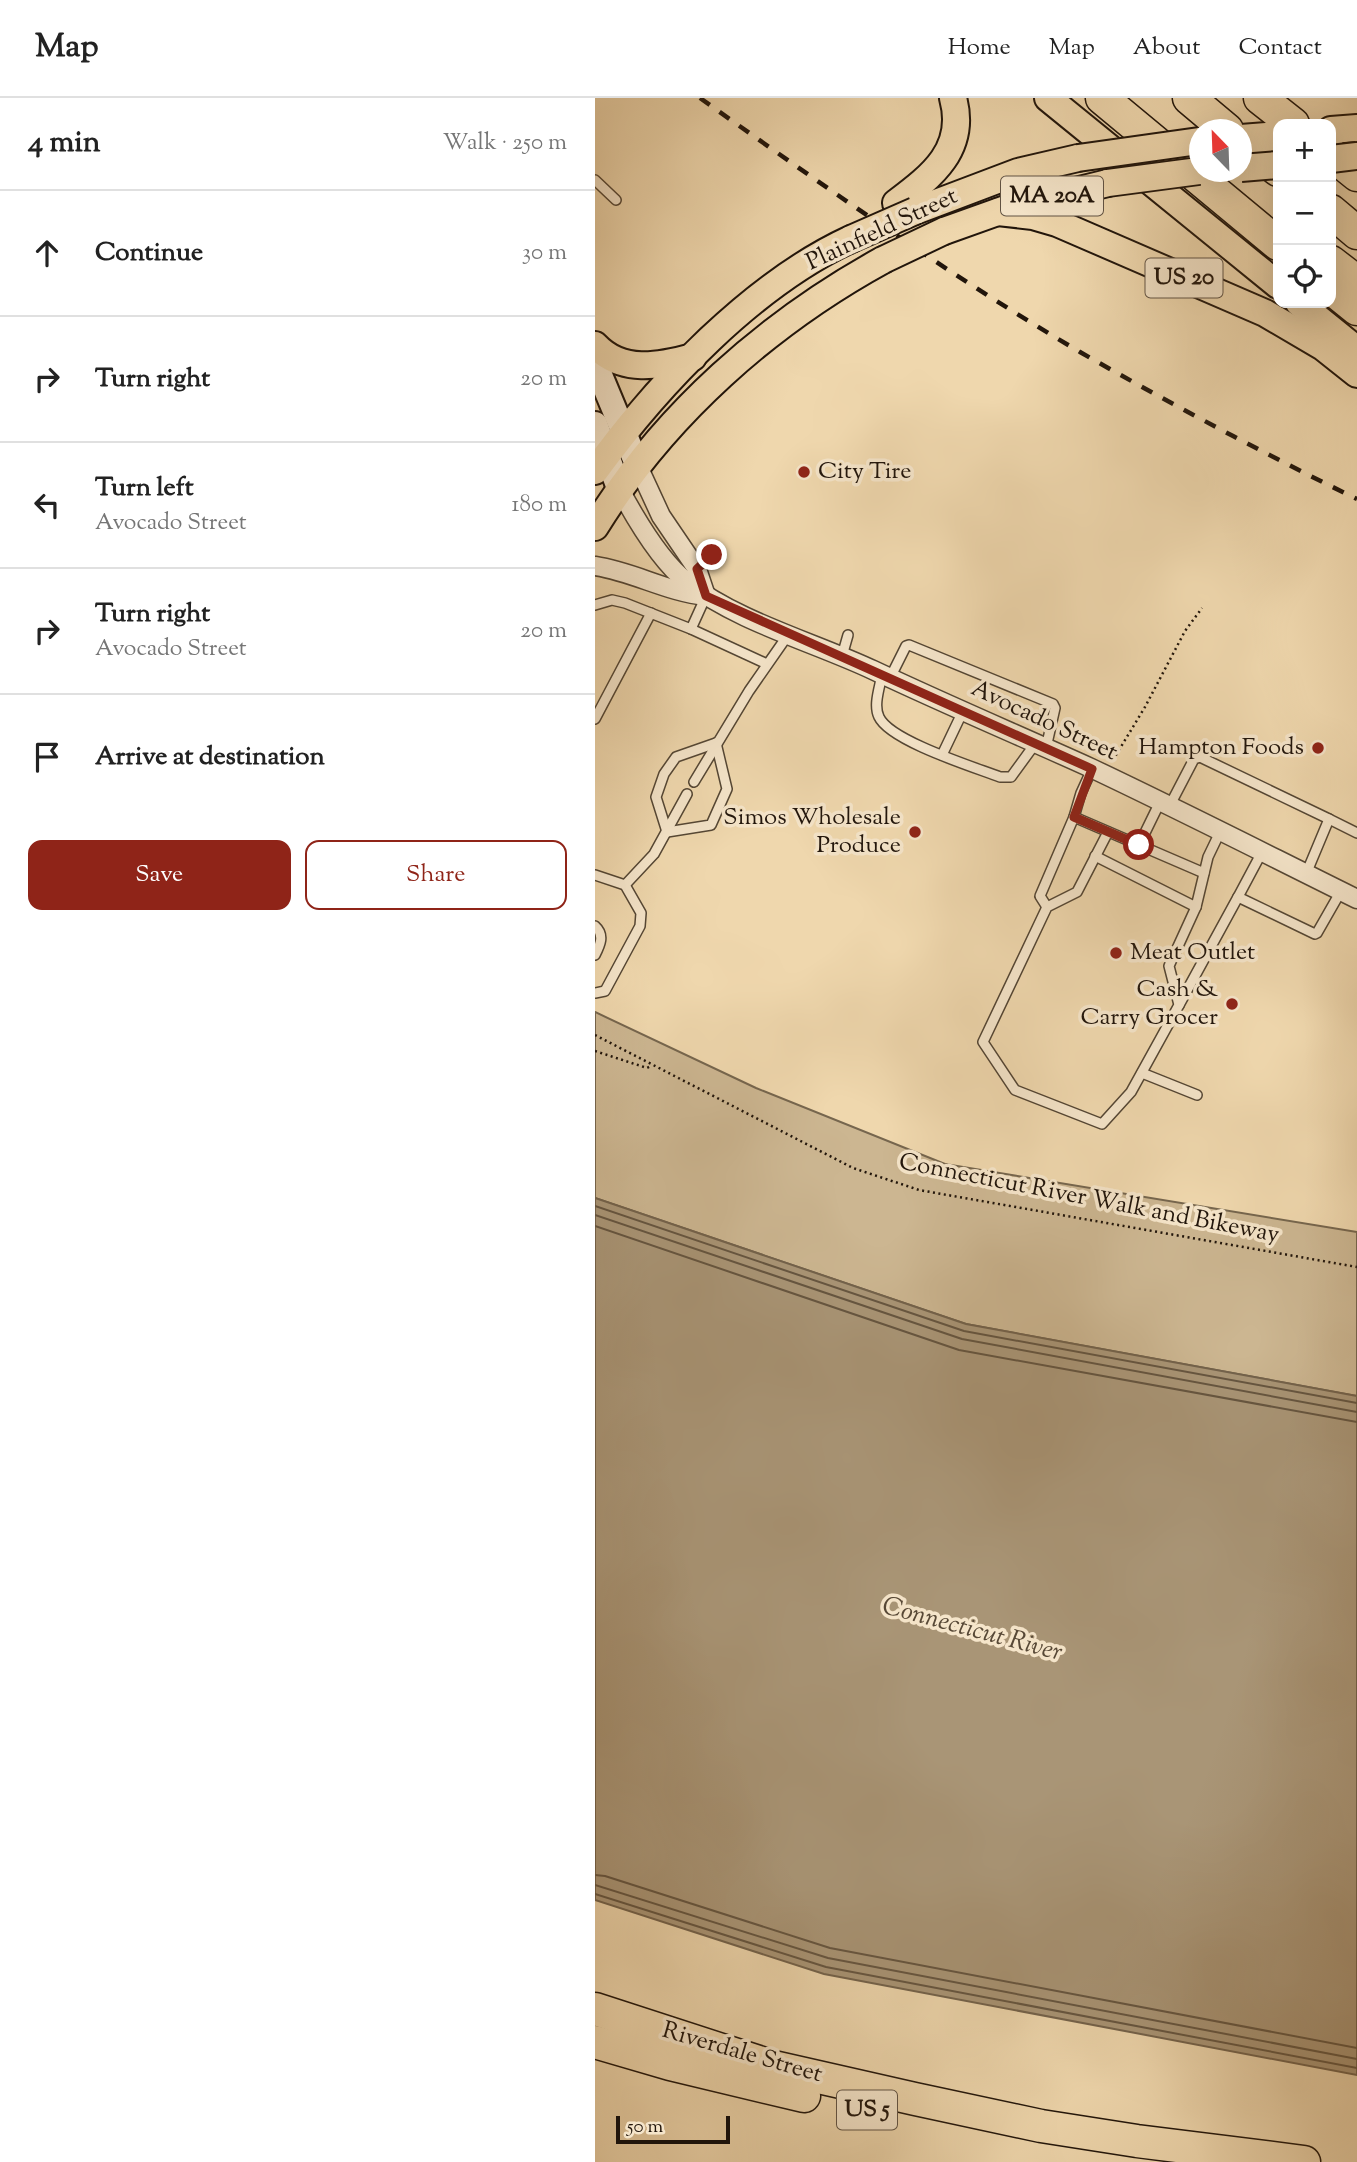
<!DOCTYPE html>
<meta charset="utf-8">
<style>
body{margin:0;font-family:"Sorts Mill Goudy",serif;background:#f6f6f6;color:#222}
.controls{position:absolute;right:21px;top:21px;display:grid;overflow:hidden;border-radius:14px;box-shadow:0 7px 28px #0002}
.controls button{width:63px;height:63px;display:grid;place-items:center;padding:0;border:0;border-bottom:2px solid #e0e0e0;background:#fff;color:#222;font:35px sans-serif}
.compass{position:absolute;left:594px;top:21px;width:63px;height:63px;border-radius:50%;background:#fff;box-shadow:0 7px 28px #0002;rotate:337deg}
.scale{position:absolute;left:21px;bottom:18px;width:114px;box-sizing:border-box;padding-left:7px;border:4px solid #21150b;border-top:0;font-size:19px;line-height:24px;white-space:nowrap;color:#21150b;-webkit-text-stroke:5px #f5e5ca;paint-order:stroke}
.stop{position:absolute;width:21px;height:21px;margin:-16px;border:5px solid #8f2418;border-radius:50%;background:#fff}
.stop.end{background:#8f2418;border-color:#fff;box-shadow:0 2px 7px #0008}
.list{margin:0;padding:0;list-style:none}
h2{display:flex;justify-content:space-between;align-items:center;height:91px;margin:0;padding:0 28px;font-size:30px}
h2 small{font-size:23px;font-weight:400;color:#767676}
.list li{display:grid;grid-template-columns:46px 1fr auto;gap:21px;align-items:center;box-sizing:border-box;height:126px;padding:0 28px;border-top:2px solid #e0e0e0}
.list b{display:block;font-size:26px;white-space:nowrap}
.list p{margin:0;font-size:23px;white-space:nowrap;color:#767676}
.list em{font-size:23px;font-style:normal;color:#767676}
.actions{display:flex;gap:14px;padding:21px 28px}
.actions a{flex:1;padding:16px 0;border:2px solid #8f2418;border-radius:14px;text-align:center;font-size:24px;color:#8f2418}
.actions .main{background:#8f2418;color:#fff}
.icon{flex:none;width:38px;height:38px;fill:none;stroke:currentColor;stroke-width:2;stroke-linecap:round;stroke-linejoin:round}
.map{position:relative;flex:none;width:762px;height:2064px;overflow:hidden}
header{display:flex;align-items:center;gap:42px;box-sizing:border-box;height:98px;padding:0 35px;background:#fff;border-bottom:2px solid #e0e0e0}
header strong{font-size:33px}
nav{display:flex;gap:38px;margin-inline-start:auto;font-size:24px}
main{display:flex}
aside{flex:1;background:#fff}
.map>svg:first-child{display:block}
</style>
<header>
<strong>Map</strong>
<nav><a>Home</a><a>Map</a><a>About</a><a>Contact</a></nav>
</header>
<main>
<aside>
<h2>4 min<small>Walk · 250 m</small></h2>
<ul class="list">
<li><svg class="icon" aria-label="ahead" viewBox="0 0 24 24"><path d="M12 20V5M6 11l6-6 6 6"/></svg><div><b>Continue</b></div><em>30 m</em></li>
<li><svg class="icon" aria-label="right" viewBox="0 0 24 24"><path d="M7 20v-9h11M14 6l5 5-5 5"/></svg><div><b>Turn right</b></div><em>20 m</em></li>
<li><svg class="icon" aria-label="left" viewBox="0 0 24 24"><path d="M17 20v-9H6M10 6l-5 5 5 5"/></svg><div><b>Turn left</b><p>Avocado Street</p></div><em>180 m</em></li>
<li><svg class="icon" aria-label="right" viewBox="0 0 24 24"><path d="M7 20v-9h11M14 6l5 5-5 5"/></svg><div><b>Turn right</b><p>Avocado Street</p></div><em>20 m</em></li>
<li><svg class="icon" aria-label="arrive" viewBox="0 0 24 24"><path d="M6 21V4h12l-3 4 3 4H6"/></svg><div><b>Arrive at destination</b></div></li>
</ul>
<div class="actions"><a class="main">Save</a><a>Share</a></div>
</aside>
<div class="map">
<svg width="762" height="2064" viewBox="0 0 762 2064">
<rect width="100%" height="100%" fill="#efd7ad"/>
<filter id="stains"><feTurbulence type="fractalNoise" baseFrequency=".00286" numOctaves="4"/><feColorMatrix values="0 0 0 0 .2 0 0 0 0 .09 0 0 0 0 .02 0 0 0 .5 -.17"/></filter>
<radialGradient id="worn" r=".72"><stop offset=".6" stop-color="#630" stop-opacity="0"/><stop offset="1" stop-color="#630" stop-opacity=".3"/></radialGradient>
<path fill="#ccb691" stroke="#76664e" stroke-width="2" d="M0 914 161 990 350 1066 762 1134V1298L371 1226 0 1100Z"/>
<path fill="#a99576" stroke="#73624b" stroke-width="2" d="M0 1100 371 1226 762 1298V1977L229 1876 0 1802Z"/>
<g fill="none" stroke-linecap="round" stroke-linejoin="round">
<g stroke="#655540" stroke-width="2">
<path d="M0 1108 369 1233 762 1305"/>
<path d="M0 1117 367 1241 762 1314"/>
<path d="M0 1128 364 1252 762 1324"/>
<path d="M0 1777 10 1778 235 1850 762 1950"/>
<path d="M0 1787 233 1860 762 1961"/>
<path d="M0 1796 231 1869 762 1970"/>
</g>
<g stroke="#544634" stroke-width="12">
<g id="lane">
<path d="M0 82 21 102"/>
<path d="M101 472 117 457"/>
<path d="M0 507 17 502 30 505 96 531 172 566"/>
<path d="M96 531 111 498"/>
<path d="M247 558 253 537"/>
<path d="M287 576C285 589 278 607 284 619 295 643 379 669 405 679H416L440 646"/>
<path d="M295 580 311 548 314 547 458 606 460 610 451 650"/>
<path d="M0 621 56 515"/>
<path d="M347 657 368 613"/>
<path d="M99 684 154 593 193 537"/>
<path d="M574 709 599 661 605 659 734 721 711 776"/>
<path d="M479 719 486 695 497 671"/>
<path d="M734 721 762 735"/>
<path d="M72 734 116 727 132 691 121 645"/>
<path d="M72 734 61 699 69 676 81 659 121 645"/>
<path d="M513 734 482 794 452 809 388 944 420 992 507 1026 536 994 584 907 574 868 601 809 613 759 625 734"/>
<path d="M544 747 565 704"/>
<path d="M667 754 643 799 720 836 722 835 746 793"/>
<path d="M500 758 601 809"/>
<path d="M0 777 30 787 46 815 45 828 10 893 0 895"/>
<path d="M30 787 59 756 92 696"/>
<path d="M452 809 445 798 479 719 609 775"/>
<path d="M0 828C10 837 5 847 0 857"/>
<path d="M584 907 643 799"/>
<path d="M547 975 602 997"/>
</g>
</g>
<g stroke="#544634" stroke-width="21">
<g id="street">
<path d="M42 366 66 418 102 471 111 498"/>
<path d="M24 390C40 420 65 463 92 484 141 523 221 545 278 572 350 606 423 637 496 670 585 712 673 757 762 801"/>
<path d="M0 468C39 474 72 494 111 498"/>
</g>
</g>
<g stroke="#21150b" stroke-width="28">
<g id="secondary">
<path d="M0 265 42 366"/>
<path d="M0 326 24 390"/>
</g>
</g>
<g stroke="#21150b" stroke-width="30">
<g id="primary">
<path d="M453 0 683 187"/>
<path d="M736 32 762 30"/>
<path d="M646 40 683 37"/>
<path d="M301 105C337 78 372 51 358 0"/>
<path d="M320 113 423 74 483 60"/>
<path d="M403 114 438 118 462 125 670 215 728 249 762 276"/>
<path d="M349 133 419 108 513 85"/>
<path d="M704 205 762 252"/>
<path d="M0 247C27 276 64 268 98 259"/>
<path d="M0 373C63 286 158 186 256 141"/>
<path d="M0 429C69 317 173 225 288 162"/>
</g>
</g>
<g stroke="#21150b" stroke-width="35">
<g id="highway">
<path d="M507 0 683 146"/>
<path d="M594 0 632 32"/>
<path d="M665 0 698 26"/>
<path d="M646 43 683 72"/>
<path d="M736 56 762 77"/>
<path d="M736 113 762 135"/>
<path d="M736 164 762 184"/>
<path d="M736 190 762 211"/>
<path d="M0 1911 179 1969 320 2001 446 2028 542 2043 709 2064"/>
<path d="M0 1944 75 1966 209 1998"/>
</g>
</g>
<g stroke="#21150b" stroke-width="2.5" stroke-dasharray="2 3.5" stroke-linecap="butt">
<path d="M518 662 550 609 590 533 607 510"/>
<path d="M0 937 258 1070 324 1092 762 1169"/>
<path d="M0 953 52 970 56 968"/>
</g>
<use href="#lane" stroke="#f5e5ca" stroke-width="9"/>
<use href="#street" stroke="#f5e5ca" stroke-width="18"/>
<use href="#secondary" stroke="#f5e5ca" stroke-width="24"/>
<use href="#primary" stroke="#efd7ad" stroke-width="26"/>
<use href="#highway" stroke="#efd7ad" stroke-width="32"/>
<path stroke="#21150b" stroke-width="4.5" stroke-dasharray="12 12" stroke-linecap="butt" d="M105 0C229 88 354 177 485 254 576 306 668 355 762 401"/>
<g stroke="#21150b" stroke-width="30" stroke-linecap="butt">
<g id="primary-bridge">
<path d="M483 60 604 43"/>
<path d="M736 61 762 58"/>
<path d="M646 70 683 67"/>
<path d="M513 85 604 73"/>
<path d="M256 141 320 113"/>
<path d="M288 162 349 133"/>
</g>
</g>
<use href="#primary-bridge" stroke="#efd7ad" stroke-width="26"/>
</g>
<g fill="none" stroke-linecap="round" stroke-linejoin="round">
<path stroke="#8f2418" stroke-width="9" d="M117 457 102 471 111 498 497 671 479 719 544 747"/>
</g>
<g fill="#8f2418" stroke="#f5e5ca" stroke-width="2.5">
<circle cx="209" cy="374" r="7"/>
<circle cx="723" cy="650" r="7"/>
<circle cx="320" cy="734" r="7"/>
<circle cx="521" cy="855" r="7"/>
<circle cx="637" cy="906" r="7"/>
</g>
<g text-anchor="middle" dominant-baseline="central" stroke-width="7" stroke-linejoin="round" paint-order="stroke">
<g fill="#f5e5ca" stroke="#615344" stroke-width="2">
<rect x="406" y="78.5" width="102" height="39" rx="5"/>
<rect x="550.5" y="160.5" width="77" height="39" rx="5"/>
<rect x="242" y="1992.5" width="60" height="39" rx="5"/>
</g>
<g font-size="23" font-weight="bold" fill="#21150b">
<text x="457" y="98">MA 20A</text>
<text x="589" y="180">US 20</text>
<text x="272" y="2012">US 5</text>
</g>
<g font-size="24" fill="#21150b" stroke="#f5e5ca">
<text transform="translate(287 132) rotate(-25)">Plainfield Street</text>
<text transform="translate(449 623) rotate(25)">Avocado Street</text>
<text transform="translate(494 1101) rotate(11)">Connecticut River Walk and Bikeway</text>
<text transform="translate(147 1955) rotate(16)">Riverdale Street</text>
</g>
<g font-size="24" fill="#21150b" stroke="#f5e5ca" text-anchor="end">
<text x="223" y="374" text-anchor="start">City Tire</text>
<text x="709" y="650">Hampton Foods</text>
<text x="306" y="720">Simos Wholesale<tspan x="306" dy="28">Produce</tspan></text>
<text x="535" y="855" text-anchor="start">Meat Outlet</text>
<text x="623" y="892">Cash &amp;<tspan x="623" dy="28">Carry Grocer</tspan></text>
</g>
<g font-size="26" font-style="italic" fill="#574836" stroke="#f5e5ca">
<text transform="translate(377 1532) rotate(15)">Connecticut River</text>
</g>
</g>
<rect width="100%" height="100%" filter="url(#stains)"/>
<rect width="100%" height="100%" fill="url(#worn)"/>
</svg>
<div class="controls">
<button>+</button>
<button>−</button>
<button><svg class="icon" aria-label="locate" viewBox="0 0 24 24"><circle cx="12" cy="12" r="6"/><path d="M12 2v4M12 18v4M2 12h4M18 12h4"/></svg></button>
</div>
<svg class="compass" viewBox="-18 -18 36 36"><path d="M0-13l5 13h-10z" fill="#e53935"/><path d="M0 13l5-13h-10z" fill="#767676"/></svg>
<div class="scale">50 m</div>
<div class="stop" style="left:544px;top:747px"></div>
<div class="stop end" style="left:117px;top:457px"></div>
</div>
</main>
